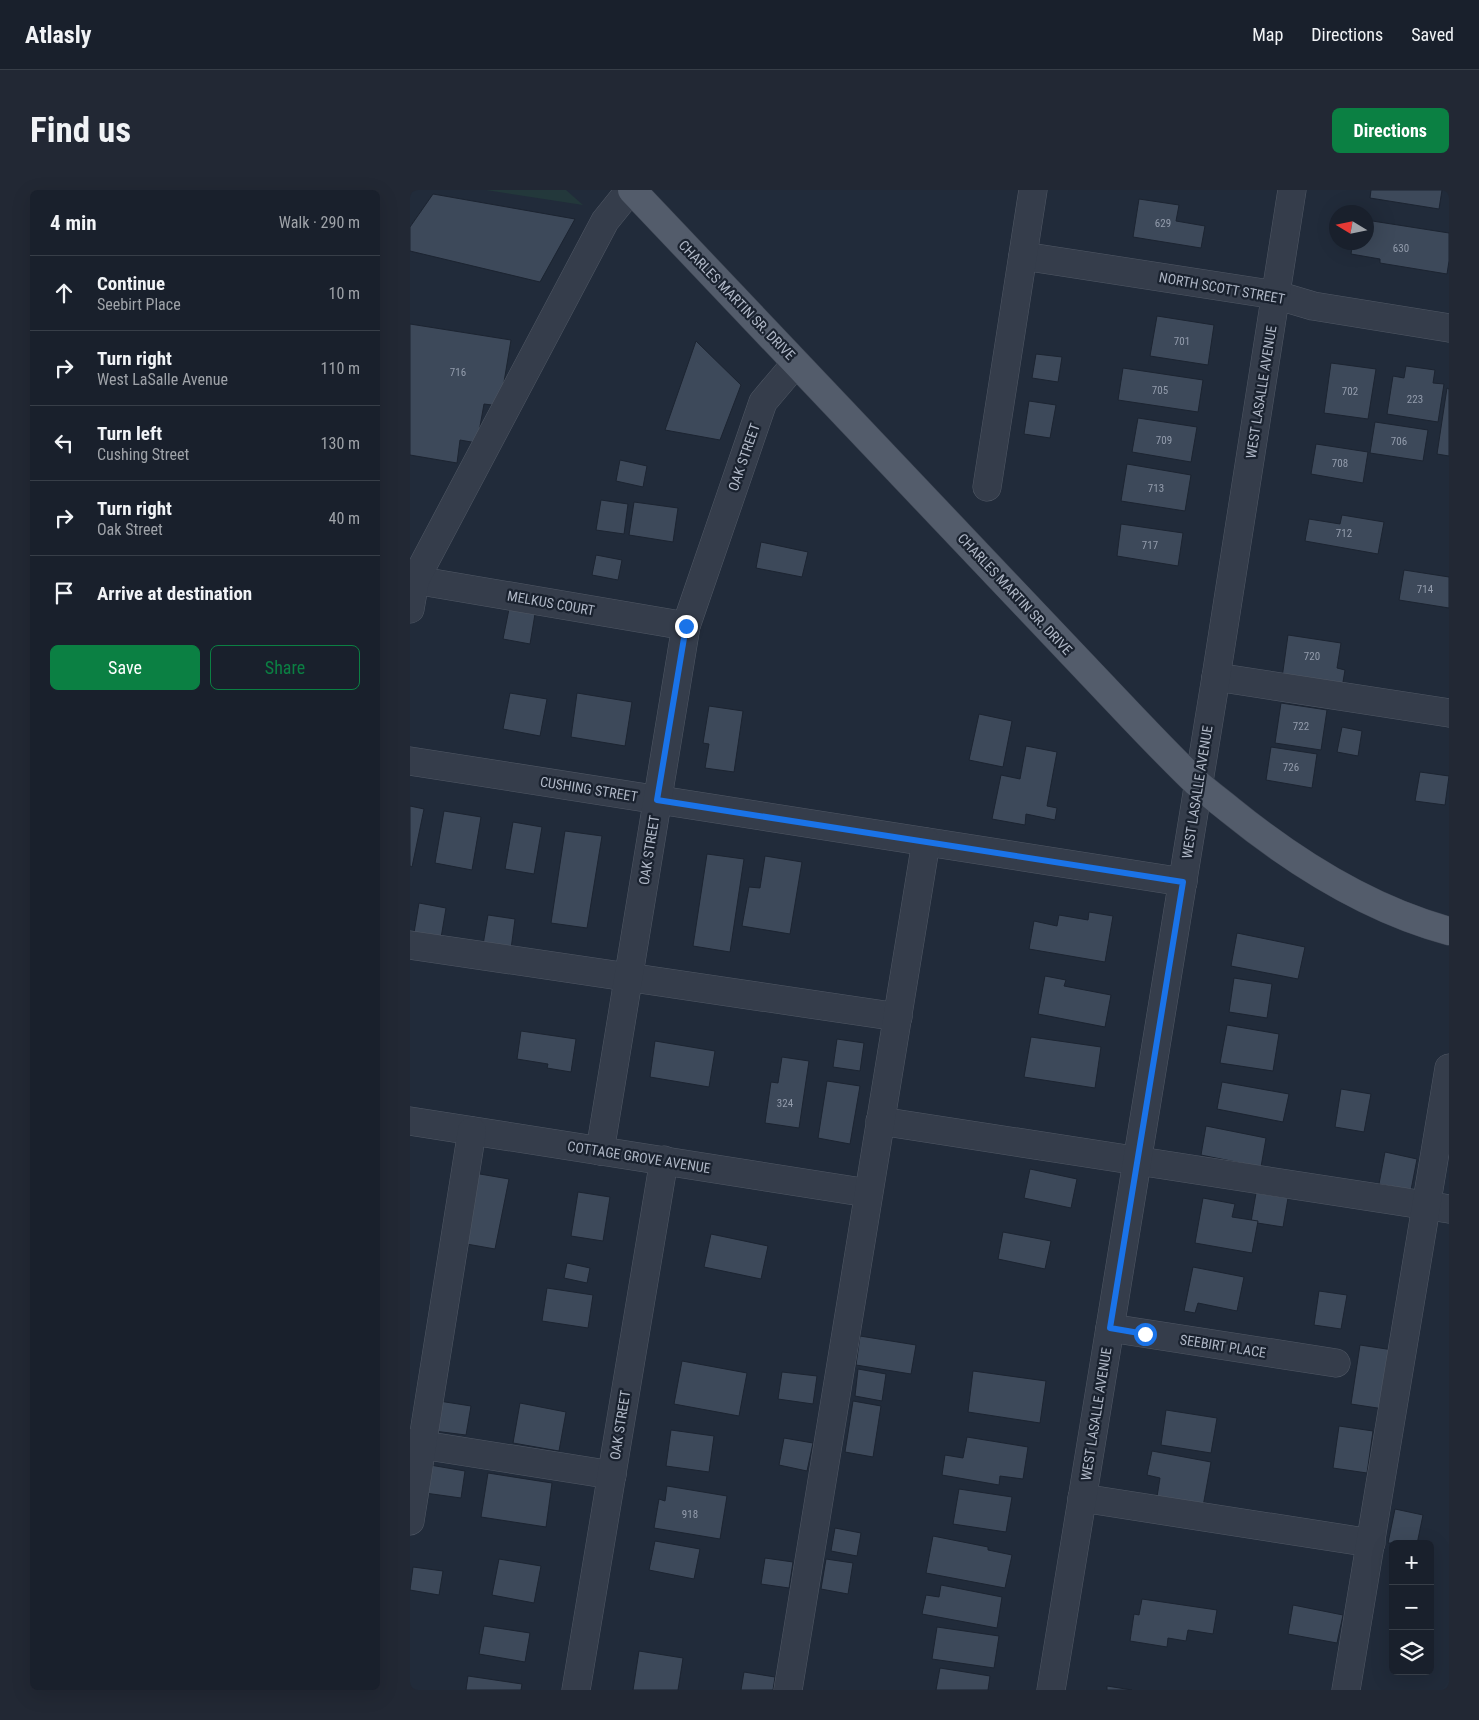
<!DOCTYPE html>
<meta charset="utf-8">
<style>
body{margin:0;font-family:"Roboto Condensed",sans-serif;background:#222834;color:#f1f3f6}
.controls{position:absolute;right:15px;bottom:15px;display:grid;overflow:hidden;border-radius:8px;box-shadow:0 5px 20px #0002}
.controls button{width:45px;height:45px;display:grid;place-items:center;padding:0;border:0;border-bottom:1px solid #373e48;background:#19202c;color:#f1f3f6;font:25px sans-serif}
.compass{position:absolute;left:919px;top:15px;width:45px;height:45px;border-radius:50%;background:#19202c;box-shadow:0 5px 20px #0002;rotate:280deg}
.stop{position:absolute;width:15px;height:15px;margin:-11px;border:4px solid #1a73e8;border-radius:50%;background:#fff}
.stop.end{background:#1a73e8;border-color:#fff;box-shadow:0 1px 5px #0008}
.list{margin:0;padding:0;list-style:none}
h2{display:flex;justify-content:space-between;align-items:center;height:65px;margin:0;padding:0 20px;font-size:21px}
h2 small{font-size:16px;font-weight:400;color:#9fa3a9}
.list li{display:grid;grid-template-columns:32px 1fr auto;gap:15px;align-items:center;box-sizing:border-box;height:75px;padding:0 20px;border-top:1px solid #373e48}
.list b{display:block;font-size:19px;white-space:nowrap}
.list p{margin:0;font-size:16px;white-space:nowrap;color:#9fa3a9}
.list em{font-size:16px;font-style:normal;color:#9fa3a9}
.actions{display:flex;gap:10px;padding:15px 20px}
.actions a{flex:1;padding:11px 0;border:1px solid #0b8043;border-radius:8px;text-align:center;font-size:18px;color:#0b8043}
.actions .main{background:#0b8043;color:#fff}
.icon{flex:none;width:28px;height:28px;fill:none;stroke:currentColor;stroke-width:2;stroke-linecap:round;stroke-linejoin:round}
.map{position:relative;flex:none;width:1039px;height:1500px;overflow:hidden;border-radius:8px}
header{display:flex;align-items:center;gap:30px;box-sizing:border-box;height:70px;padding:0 25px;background:#19202c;border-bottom:1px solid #373e48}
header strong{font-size:24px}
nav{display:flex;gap:28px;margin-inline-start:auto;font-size:18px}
.intro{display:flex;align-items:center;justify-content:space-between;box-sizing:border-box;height:120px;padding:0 30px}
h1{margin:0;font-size:35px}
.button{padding:12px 22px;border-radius:8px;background:#0b8043;color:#fff;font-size:18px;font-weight:700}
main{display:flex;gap:30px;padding:0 30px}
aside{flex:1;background:#19202c;border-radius:8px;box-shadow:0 5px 20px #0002}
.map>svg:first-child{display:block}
</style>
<header>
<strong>Atlasly</strong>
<nav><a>Map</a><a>Directions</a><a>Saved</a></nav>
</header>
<div class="intro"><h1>Find us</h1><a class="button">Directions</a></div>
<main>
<aside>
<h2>4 min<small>Walk · 290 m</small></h2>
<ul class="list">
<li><svg class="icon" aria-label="ahead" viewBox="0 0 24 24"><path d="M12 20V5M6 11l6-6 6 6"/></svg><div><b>Continue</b><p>Seebirt Place</p></div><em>10 m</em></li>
<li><svg class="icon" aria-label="right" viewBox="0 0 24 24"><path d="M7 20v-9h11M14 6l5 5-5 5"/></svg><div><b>Turn right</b><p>West LaSalle Avenue</p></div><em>110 m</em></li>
<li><svg class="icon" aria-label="left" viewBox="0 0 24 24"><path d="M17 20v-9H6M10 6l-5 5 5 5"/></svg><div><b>Turn left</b><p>Cushing Street</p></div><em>130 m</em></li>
<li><svg class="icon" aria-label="right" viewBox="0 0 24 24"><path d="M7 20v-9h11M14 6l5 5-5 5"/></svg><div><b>Turn right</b><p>Oak Street</p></div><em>40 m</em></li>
<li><svg class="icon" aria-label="arrive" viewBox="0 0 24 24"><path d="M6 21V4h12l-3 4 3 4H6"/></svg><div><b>Arrive at destination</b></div></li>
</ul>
<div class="actions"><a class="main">Save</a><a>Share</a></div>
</aside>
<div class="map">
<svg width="1039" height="1500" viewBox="0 0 1039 1500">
<rect width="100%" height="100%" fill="#212b3a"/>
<path fill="#23383b" d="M76 0H156L173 15Z"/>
<g fill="#3d495a" stroke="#1c2431">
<path d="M961 0H1032L1029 19 960 8Z"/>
<path d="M23 4 165 29 130 92 0 61V37Z"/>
<path d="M729 9 769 15 766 31 795 36 791 58 723 47Z"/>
<path d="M956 30 1039 43V71L1037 84 970 73V69L941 64 943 52H956Z"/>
<path d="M747 126 804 135 798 175 740 166Z"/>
<path d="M0 134 101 150 90 216 74 214 67 253 50 250 47 273 0 265Z"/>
<path d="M286 151 331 195 310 250 255 240Z"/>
<path d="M626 164 652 167 648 192 622 188Z"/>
<path d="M921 173 966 179 958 229 914 223Z"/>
<path d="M996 176 1025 180 1023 193 1034 194 1028 232 977 224 983 186 994 188Z"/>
<path d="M713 178 793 190 788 222 708 210Z"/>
<path d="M1037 198 1039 199V266L1027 264Z"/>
<path d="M619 211 646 215 640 248 614 244Z"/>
<path d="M728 228 787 237 781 272 722 262Z"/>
<path d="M965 232 1018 240 1013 271 960 263Z"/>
<path d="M906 254 958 262 953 293 901 284Z"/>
<path d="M210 270 237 276 233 297 206 291Z"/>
<path d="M717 274 781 285 775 321 711 311Z"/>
<path d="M191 310 218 314 214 344 186 340Z"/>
<path d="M224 312 268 318 263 352 219 345Z"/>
<path d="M932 325 974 332 968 364 895 351 899 329 930 334Z"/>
<path d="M711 334 773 343 768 376 707 366Z"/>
<path d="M351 352 398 362 392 387 346 378Z"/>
<path d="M186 365 212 370 208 390 182 385Z"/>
<path d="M994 380 1039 387V418L989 410Z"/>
<path d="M99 419 125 424 120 454 93 449Z"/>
<path d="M878 445 931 453 927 478 935 480 932 498 872 488Z"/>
<path d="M100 503 137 509 130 546 93 539Z"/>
<path d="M167 503 222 512 215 556 161 547Z"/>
<path d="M871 513 917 520 911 560 865 553Z"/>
<path d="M299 516 333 521 324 582 295 578 299 554 293 553Z"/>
<path d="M569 524 602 531 593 577 559 570Z"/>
<path d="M932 537 952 541 948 566 927 562Z"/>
<path d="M616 556 647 562 637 616 647 618 645 630 616 624 615 635 582 629 591 585 610 589Z"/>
<path d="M861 557 907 564 902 598 856 590Z"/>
<path d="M1010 582 1039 586 1035 615 1005 611Z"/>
<path d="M0 616 14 619 2 677 0 676Z"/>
<path d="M34 621 71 627 62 680 25 673Z"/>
<path d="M103 632 132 637 124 684 95 679Z"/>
<path d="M155 641 192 646 177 738 141 733Z"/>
<path d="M297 664 334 669 320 762 283 756Z"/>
<path d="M355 666 392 672 380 744 332 736 339 697 350 698Z"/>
<path d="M9 713 36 718 31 748 4 743Z"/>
<path d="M679 722 703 726 695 772 619 759 624 731 647 736 649 725 678 730Z"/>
<path d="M78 725 105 729 101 759 73 755Z"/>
<path d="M827 743 895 757 888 789 821 776Z"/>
<path d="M635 786 656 790 654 796 701 805 695 837 628 824Z"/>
<path d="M824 788 862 794 857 828 819 822Z"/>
<path d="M817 835 869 844 863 881 810 873Z"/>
<path d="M111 841 166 849 161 882 137 878 138 874 107 869Z"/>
<path d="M621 847 691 857 685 898 614 887Z"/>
<path d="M427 849 454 853 450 881 423 877Z"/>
<path d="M245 851 305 861 299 897 240 887Z"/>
<path d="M372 867 399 871 389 938 355 933 361 892 368 893Z"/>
<path d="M417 891 450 896 440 954 408 948Z"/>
<path d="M812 892 879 904 873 932 807 919Z"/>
<path d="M931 899 961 904 954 942 925 937Z"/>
<path d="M796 936 856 948 851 977 791 965Z"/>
<path d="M975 962 1007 969 1001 1000 969 994Z"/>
<path d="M620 979 667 989 661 1018 614 1008Z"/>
<path d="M64 983 99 989 85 1059 51 1053Z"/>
<path d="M168 1002 200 1007 193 1051 161 1046Z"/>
<path d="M846 1003 878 1008 873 1037 841 1032Z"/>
<path d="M793 1008 825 1014 822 1027 848 1031 842 1063 785 1053Z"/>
<path d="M593 1042 641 1051 635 1079 588 1069Z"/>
<path d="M301 1044 358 1056 351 1089 294 1077Z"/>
<path d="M157 1073 180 1078 177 1093 154 1088Z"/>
<path d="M783 1077 834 1087 827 1121 788 1113 785 1123 774 1121Z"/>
<path d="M137 1098 183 1105 178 1138 132 1131Z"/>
<path d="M909 1101 937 1105 931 1139 904 1135Z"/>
<path d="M450 1146 506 1155 501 1184 446 1175Z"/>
<path d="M950 1155 983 1160 974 1219 941 1214Z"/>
<path d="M272 1171 337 1183 329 1226 264 1214Z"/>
<path d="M448 1179 476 1184 472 1211 445 1206Z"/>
<path d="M563 1181 636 1191 630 1233 558 1222Z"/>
<path d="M372 1182 407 1186 403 1214 368 1209Z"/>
<path d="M29 1211 61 1216 56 1245 24 1241Z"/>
<path d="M443 1211 471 1216 463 1267 435 1262Z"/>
<path d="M110 1213 156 1222 149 1261 103 1253Z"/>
<path d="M756 1220 807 1228 801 1263 751 1255Z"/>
<path d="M929 1236 963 1241 957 1283 923 1278Z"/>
<path d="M261 1240 304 1246 299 1282 256 1276Z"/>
<path d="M557 1247 618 1257 613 1289 590 1286 589 1295 532 1285 535 1265 553 1268Z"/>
<path d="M374 1248 403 1253 397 1281 369 1275Z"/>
<path d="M742 1261 801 1272 792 1322 746 1313 750 1288 737 1285Z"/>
<path d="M20 1275 55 1281 51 1308 15 1303Z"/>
<path d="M78 1283 142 1293 136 1337 71 1327Z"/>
<path d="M257 1296 317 1306 310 1349 244 1338 249 1309 255 1311Z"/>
<path d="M549 1299 602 1307 596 1342 543 1334Z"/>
<path d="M985 1319 1013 1325 1007 1354 978 1353Z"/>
<path d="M425 1338 451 1343 447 1366 421 1361Z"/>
<path d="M523 1346 578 1357V1360L602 1365 595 1398 516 1383Z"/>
<path d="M245 1351 290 1359 284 1389 239 1380Z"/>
<path d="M355 1368 383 1372 379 1398 351 1394Z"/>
<path d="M89 1369 131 1376 124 1413 82 1405Z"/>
<path d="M416 1369 443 1373 438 1404 411 1399Z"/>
<path d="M3 1377 33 1381 29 1405 0 1400Z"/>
<path d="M531 1395 592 1407 587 1438 512 1424 516 1405 529 1407Z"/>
<path d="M732 1409 807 1420 803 1444 778 1440 776 1451 758 1448 757 1457 720 1451 724 1424 729 1425Z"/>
<path d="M883 1415 933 1425 927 1453 878 1444Z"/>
<path d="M74 1436 120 1443 115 1472 69 1464Z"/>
<path d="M527 1437 589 1446 584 1478 522 1469Z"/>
<path d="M229 1461 273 1468 268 1500H223Z"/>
<path d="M530 1478 580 1486 578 1500H526Z"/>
<path d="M334 1482 365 1487 363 1500H331Z"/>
<path d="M58 1486 112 1494 111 1500H56Z"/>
<path d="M697 1496 722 1500H697Z"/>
</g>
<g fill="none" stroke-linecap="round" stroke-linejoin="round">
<g stroke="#505865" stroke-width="29">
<g id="minor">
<path d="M613 66 866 105 903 116 1039 138"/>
<path d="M577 297 623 0"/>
<path d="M5 390 276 436"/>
<path d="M0 419 5 390 195 31 220 0"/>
<path d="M806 487 1039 523"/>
<path d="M0 571 773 692"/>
<path d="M0 755 488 827"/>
<path d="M0 931 458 1003"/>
<path d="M470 931 1039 1019"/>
<path d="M190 961 276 436 353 212 386 173"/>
<path d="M700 1138 926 1173"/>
<path d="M0 1253 202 1285"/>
<path d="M672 1308 961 1353"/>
<path d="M0 1331 62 941"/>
<path d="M166 1500 254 970"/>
<path d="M378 1500 516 652"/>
<path d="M641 1500 806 487 882 0"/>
<path d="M936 1500 1039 878"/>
</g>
</g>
<g stroke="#3e4654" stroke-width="29">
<path id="major" d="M222 0 723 528C744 550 765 572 787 593 798 603 809 611 820 620 884 672 958 719 1039 741"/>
</g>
<use href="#minor" stroke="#353d4b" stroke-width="28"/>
<use href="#major" stroke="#535c6b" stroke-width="28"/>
</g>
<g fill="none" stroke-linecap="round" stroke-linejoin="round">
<path stroke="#1a73e8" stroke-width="6" d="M276 436 247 610 773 692 700 1138 735 1144"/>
</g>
<g text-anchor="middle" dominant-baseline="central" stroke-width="4.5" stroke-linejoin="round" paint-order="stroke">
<g font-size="11" fill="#939cac">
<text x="753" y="33">629</text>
<text x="991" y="58">630</text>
<text x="772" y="151">701</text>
<text x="48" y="182">716</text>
<text x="750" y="200">705</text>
<text x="940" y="201">702</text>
<text x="1005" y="209">223</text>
<text x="754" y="250">709</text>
<text x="989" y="251">706</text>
<text x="930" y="273">708</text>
<text x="746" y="298">713</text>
<text x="934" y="343">712</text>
<text x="740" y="355">717</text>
<text x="1015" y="399">714</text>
<text x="902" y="466">720</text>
<text x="891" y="536">722</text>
<text x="881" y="577">726</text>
<text x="375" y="913">324</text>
<text x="280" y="1324">918</text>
</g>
<g font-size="14" fill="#b0b8c7" stroke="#1a222f">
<text transform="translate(812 98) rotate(10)">NORTH SCOTT STREET</text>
<text transform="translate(327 110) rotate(46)">CHARLES MARTIN SR. DRIVE</text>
<text transform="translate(851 202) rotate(-81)">WEST LASALLE AVENUE</text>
<text transform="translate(334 267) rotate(-71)">OAK STREET</text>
<text transform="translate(605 404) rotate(47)">CHARLES MARTIN SR. DRIVE</text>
<text transform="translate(141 413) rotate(10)">MELKUS COURT</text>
<text transform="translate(179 599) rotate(9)">CUSHING STREET</text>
<text transform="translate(787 602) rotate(-81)">WEST LASALLE AVENUE</text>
<text transform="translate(239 660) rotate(-81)">OAK STREET</text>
<text transform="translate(229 967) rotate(9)">COTTAGE GROVE AVENUE</text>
<text transform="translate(813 1156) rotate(9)">SEEBIRT PLACE</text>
<text transform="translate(686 1224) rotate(-81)">WEST LASALLE AVENUE</text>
<text transform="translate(210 1235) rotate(-81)">OAK STREET</text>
</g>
</g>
</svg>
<div class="controls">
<button>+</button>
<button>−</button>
<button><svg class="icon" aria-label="layers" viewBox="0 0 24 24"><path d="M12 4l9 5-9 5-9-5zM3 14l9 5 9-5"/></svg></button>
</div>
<svg class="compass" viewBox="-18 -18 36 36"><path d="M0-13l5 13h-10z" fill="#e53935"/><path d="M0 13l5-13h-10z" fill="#9fa3a9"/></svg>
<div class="stop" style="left:735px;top:1144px"></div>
<div class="stop end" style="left:276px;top:436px"></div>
</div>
</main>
